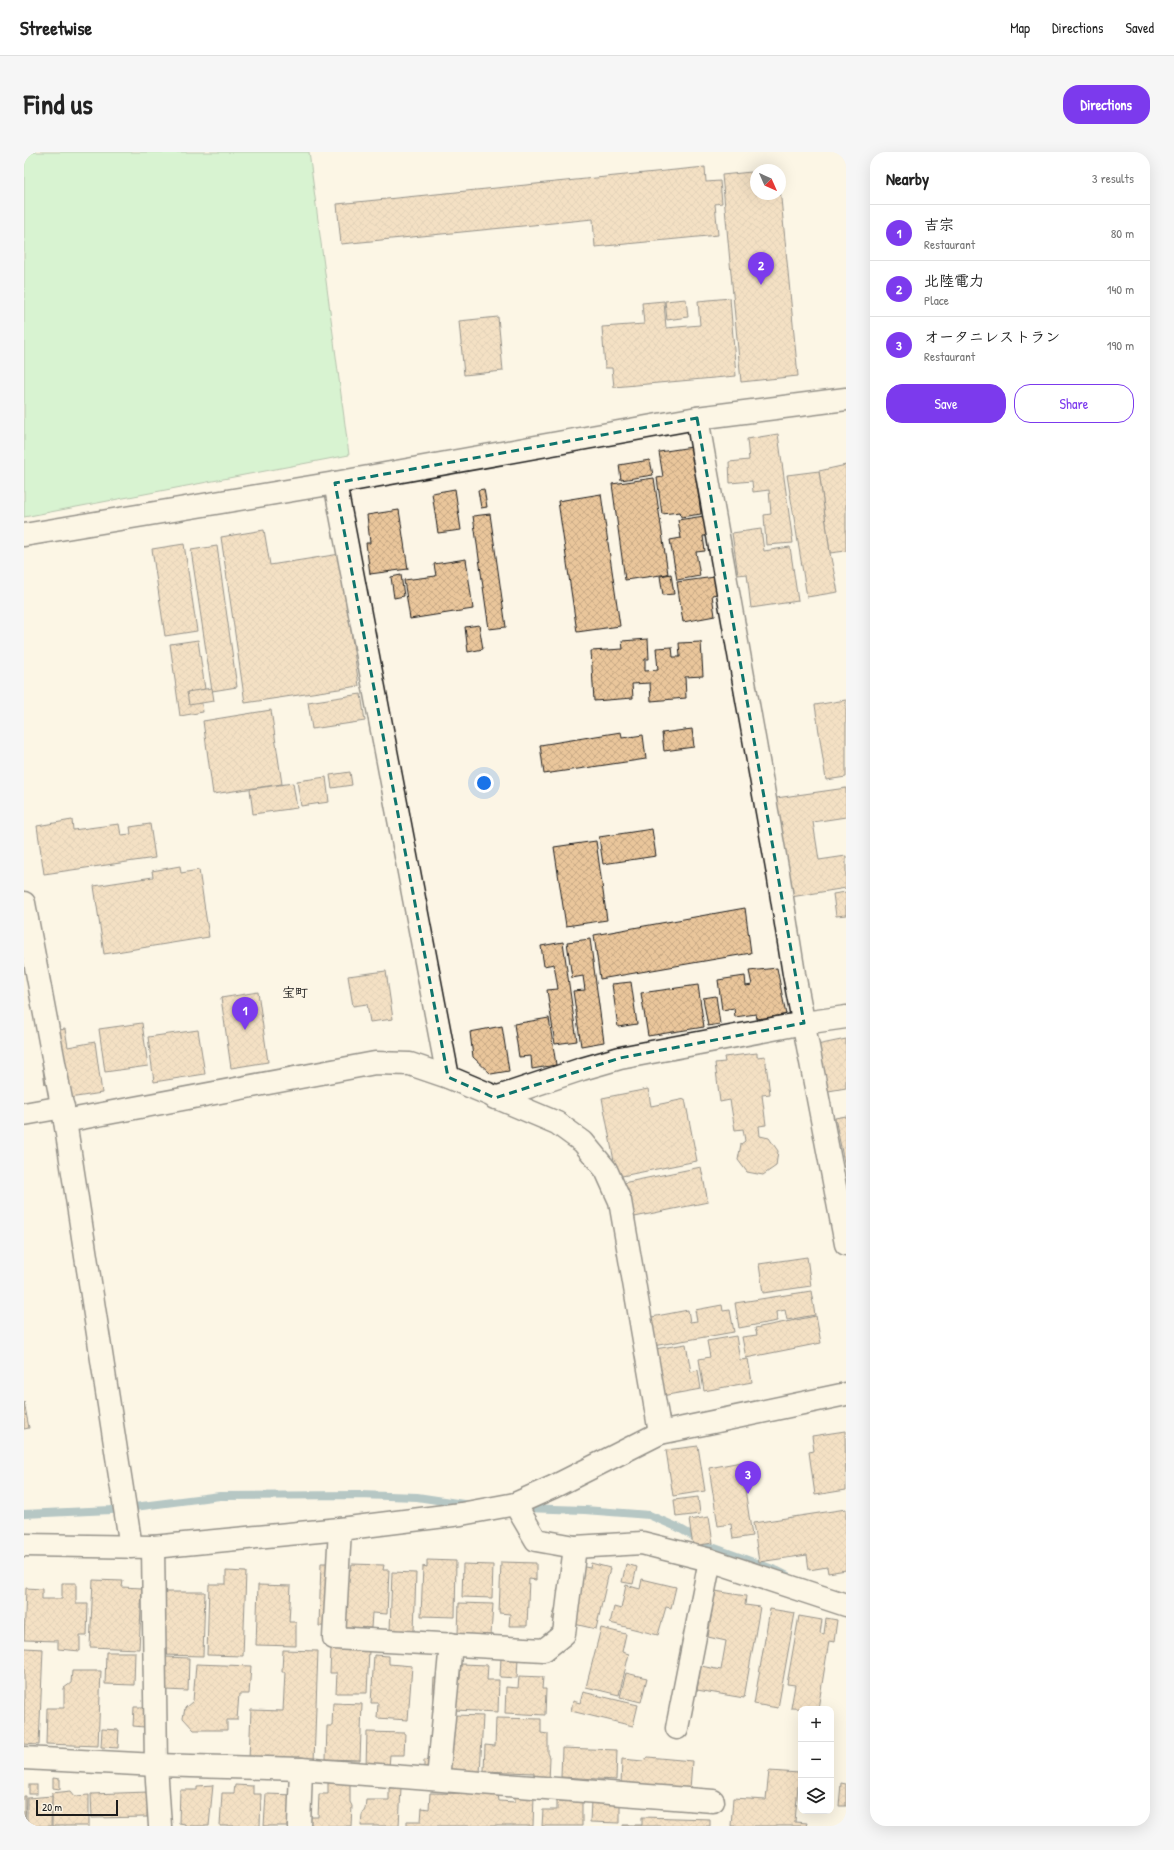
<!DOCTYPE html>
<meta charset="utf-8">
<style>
body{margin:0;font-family:"Patrick Hand","Klee One",sans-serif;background:#f6f6f6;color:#222}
.controls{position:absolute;right:12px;bottom:12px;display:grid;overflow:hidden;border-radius:8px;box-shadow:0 4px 16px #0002}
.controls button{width:36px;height:36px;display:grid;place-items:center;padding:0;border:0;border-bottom:1px solid #e0e0e0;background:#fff;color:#222;font:20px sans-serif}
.compass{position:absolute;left:726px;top:12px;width:36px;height:36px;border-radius:50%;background:#fff;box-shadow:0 4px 16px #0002;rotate:135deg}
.scale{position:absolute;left:12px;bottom:10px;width:82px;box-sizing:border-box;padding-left:4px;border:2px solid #1c1c1c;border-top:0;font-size:11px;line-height:14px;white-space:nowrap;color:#1c1c1c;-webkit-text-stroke:3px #fcf5e5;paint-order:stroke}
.you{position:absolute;left:460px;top:631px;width:14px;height:14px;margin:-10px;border:3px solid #fff;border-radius:50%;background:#1a73e8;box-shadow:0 0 0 6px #1a73e833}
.badge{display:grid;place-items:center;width:26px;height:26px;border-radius:50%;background:#7c3aed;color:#fff;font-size:13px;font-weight:700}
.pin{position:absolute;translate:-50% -33px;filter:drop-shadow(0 1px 2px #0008)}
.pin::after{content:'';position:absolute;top:21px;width:14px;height:12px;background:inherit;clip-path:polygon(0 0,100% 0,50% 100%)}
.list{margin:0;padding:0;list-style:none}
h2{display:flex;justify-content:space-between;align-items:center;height:52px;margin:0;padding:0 16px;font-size:17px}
h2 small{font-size:13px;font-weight:400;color:#767676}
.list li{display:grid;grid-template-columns:26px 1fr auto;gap:12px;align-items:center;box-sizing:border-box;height:56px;padding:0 16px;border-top:1px solid #e0e0e0}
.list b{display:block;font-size:15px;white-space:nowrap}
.list p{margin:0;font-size:13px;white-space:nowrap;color:#767676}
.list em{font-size:13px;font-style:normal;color:#767676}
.actions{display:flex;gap:8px;padding:12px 16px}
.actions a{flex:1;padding:9px 0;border:1px solid #7c3aed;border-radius:16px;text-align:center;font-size:14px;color:#7c3aed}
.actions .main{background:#7c3aed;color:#fff}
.icon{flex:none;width:22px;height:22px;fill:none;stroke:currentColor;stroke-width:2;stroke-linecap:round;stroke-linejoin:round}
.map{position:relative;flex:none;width:822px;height:1674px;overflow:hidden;border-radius:16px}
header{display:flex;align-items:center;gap:24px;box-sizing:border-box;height:56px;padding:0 20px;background:#fff;border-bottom:1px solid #e0e0e0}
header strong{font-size:19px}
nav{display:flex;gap:22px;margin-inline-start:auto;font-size:14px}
.intro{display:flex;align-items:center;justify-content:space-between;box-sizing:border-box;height:96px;padding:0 24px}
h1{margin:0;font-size:28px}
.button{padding:10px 18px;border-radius:16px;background:#7c3aed;color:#fff;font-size:14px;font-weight:700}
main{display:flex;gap:24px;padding:0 24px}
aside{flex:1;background:#fff;border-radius:16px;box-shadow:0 4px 16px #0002}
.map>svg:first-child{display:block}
</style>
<header>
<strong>Streetwise</strong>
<nav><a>Map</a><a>Directions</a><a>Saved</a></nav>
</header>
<div class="intro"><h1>Find us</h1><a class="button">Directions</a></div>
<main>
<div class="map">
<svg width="822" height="1674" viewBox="0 0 822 1674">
<defs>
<pattern id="building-cross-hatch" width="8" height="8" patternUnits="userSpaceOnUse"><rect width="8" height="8" fill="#eac69b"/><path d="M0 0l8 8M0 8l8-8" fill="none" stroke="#c8aa85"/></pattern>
</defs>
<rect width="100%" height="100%" fill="#fcf5e5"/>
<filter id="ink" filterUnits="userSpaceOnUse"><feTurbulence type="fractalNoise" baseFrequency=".025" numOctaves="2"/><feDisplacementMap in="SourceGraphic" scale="8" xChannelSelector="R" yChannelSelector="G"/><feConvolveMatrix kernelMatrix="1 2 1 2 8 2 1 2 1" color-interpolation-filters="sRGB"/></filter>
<g filter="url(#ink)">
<path fill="#adefb8" stroke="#64866a" d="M0 0H285L325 303 0 365Z"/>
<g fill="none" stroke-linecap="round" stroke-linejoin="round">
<g stroke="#628e9c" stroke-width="8">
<path d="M499 1356 561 1358 625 1363 653 1375 688 1395 754 1419 764 1424"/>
<path d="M0 1362 87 1358 196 1344 335 1343 393 1345 446 1353"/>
</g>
</g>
<g fill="url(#building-cross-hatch)" stroke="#1c1c1c">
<path d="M681 15 682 30 696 29 698 51 691 52 694 83 571 95 569 67 317 92 313 52Z"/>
<path d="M727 20 728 31H732V42H756V36L774 224 717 230 698 23Z"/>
<path d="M706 146 712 224 590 235 588 216H581L578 175 620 172 618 151 640 149 642 176 676 173 674 149Z"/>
<path d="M662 147 664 165 643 168 641 149Z"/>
<path d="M474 165 479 219 440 223 435 169Z"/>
<path d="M754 282 769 391 742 393 740 363 747 362 745 338 729 340 728 329 706 331 705 310 725 308 723 287Z"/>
<path d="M668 295 677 362 657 365 656 360 638 362 633 326 639 325 635 300Z"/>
<path d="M626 308 629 323 597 328 595 313Z"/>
<path d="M822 313V399L806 401 795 319Z"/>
<path d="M795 319 806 401 814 440 783 445 763 323Z"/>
<path d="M630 326 644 422 601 428 588 332Z"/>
<path d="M431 337 437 378 414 381 408 341Z"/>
<path d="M460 337 463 355 457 356 454 338Z"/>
<path d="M577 342 596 474 553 480 534 349Z"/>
<path d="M375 358 384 417 346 422 342 391H346L343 363Z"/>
<path d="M466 362 482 475 465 477 449 364Z"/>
<path d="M680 364 683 384H679L681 399 672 400 676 424 653 428 646 388 657 386 654 368Z"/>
<path d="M737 377 740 399 766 395 774 449 727 456 723 422 714 423 708 381Z"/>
<path d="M240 378 246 413 316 402 335 534 221 551 197 385Z"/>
<path d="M160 392 173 479 141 484 128 397Z"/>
<path d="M193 394 213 535 188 539 167 398Z"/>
<path d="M442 407 449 457 386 467 380 428 412 424 410 412Z"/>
<path d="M647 422 650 442 639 443 636 424Z"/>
<path d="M377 423 380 444 370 446 367 425Z"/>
<path d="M691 425 693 442 688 443 691 464 659 470 653 430Z"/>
<path d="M455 473 459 497 444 500 441 475Z"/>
<path d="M624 487 625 507H621V519L634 518 632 496 648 495 649 505H656L655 491 677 490 679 524 661 525 662 546 627 549 626 531 608 532 609 546 570 549 567 499 599 497 598 489Z"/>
<path d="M174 488 181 537 176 538 179 560 156 564 146 492Z"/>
<path d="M188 536 190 549 165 553 163 540Z"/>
<path d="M337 542 341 569 288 577 284 550Z"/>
<path d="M822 548V625L802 628 791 553Z"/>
<path d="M247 558 258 632 189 642 179 569Z"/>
<path d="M668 577 670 595 640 599 638 581Z"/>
<path d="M597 580 598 586 619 583 622 607 520 622 516 593Z"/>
<path d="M326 620 328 633 308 636 306 623Z"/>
<path d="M302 625 305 650 277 654 273 629Z"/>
<path d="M269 631 273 656 229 662 226 637Z"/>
<path d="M822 636V665L789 670 795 708 822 704V736L767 745 752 646Z"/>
<path d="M48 668 49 678 95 672 97 683 107 682 106 675 126 672 131 706 20 722 13 674Z"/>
<path d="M628 677 632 704 579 712 575 685Z"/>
<path d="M572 689 583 768 542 774 530 695Z"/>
<path d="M156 714 157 721 175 718 185 785 80 802 70 734 129 725 128 719Z"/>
<path d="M822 740V763L812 764 809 742Z"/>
<path d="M721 756 727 801 576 827 570 783Z"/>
<path d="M566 787 580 890 557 894 549 839 561 838 559 824 548 826 543 790Z"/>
<path d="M539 790 553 889 531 892 523 838 534 837 530 812 520 814 517 794Z"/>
<path d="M753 816 762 863 733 867 732 862 711 865 710 856 698 858 694 828 721 824 722 834 728 833 725 819Z"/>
<path d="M362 819 369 867 346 870 343 852 329 854 324 824Z"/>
<path d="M607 830 613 872 594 875 588 832Z"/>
<path d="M674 833 680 875 624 884 617 841Z"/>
<path d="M234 840 244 910 207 916 197 846Z"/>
<path d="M692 844 696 872 684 874 679 846Z"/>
<path d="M525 866 532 913 508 917 507 904 495 905 490 872Z"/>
<path d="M118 871 124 914 81 920 75 877Z"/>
<path d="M478 874 485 919 467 922 449 905 446 880Z"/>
<path d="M41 877 44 895 71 890 78 941 39 947 37 931 21 933 14 882Z"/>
<path d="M174 878 181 922 130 930 124 885Z"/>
<path d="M822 887V936L793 941 783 895Z"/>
<path d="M733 901V905L741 904 746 942 738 943 742 973 735 974 736 984 745 986 754 999 752 1014 739 1023 723 1020 714 1008 717 992 721 989 719 977 711 978 706 948 696 950 691 911 701 910 700 905Z"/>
<path d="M624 937 627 954 661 947 673 1009 593 1025 578 946Z"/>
<path d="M822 964V1014L821 1015 811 966Z"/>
<path d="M677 1015 684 1050 596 1068 589 1033Z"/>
<path d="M783 1105 787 1134 739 1141 735 1112Z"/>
<path d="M787 1139 791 1163 763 1168 761 1158 752 1160 753 1169 715 1176 711 1151Z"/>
<path d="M698 1153 699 1159 706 1158 710 1180 617 1196 612 1168 664 1158 666 1170 673 1169 671 1158Z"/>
<path d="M792 1164 797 1191 722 1206 718 1185 733 1183 731 1176Z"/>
<path d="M712 1184 716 1208 724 1207 728 1230 680 1239 675 1207 686 1205 683 1189Z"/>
<path d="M662 1192 667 1220 674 1218 677 1237 632 1245 618 1199Z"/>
<path d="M0 1250 5 1276 0 1277Z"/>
<path d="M821 1279 822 1338 791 1343 785 1300 790 1299 788 1284Z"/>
<path d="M674 1294 681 1339 649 1344 642 1298Z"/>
<path d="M717 1310 728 1384 709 1387 707 1372 694 1374 685 1316Z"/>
<path d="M674 1345 676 1362 652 1365 650 1348Z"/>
<path d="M822 1357V1418L804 1421 803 1415 785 1418 783 1403 735 1410 729 1371Z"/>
<path d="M685 1365 689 1391 669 1394 665 1368Z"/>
<path d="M403 1408 432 1409 431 1465 397 1464 399 1414 403 1415Z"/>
<path d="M477 1410 512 1411V1428L505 1427 503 1474H485L486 1462 475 1461Z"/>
<path d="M297 1411H316L317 1417 327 1418 328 1412 360 1413 359 1418H365L363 1462 348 1461 347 1476 295 1474Z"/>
<path d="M541 1411 566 1416 567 1411 586 1416 572 1477 528 1467 532 1454H535L538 1442 533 1440Z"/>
<path d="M439 1412 469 1413 468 1446 438 1445Z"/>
<path d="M602 1412 613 1415 609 1432 598 1430Z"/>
<path d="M202 1419 222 1420 219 1504 183 1503 185 1432H202Z"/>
<path d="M368 1420 392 1421 390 1479H366Z"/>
<path d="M618 1427 652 1435 647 1456 642 1455 634 1483 586 1471 590 1455 597 1457 602 1433 616 1437Z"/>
<path d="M69 1428 99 1429 98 1435 118 1436 115 1497 66 1495Z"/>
<path d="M38 1431H52V1452H64L63 1484H56V1499L34 1497V1489L0 1488 2 1436 18 1437V1447H38Z"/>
<path d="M234 1433 267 1434 265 1470H272V1494L232 1493Z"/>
<path d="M691 1439 722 1444 721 1453 736 1455 720 1546 673 1538 677 1514 697 1518 702 1489 684 1485Z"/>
<path d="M140 1440H181L179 1504 138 1503Z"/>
<path d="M435 1451 469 1452 467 1483 434 1482Z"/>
<path d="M746 1457 771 1461 754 1556 730 1552Z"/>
<path d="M775 1464 798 1468 796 1481 800 1482 802 1466 813 1468 810 1490 805 1489 794 1557 767 1556 771 1533 763 1532Z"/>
<path d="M577 1476 602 1482 598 1500 605 1502 595 1543 562 1535Z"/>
<path d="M0 1496 19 1497 15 1593 0 1592Z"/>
<path d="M307 1497 345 1498 343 1541H312L313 1521H306Z"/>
<path d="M259 1498 294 1499 290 1610 225 1607 227 1558 259 1559 261 1520H258Z"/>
<path d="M82 1500H111L110 1533 81 1532Z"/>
<path d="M350 1503 365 1504V1512L388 1514 384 1568 353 1566 354 1551H347Z"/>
<path d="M142 1505 165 1506 164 1539 141 1538Z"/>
<path d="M477 1505 494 1506 493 1526 476 1525Z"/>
<path d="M172 1512 227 1514 225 1542H215L213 1568H203V1578H170L159 1566 161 1556 169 1549Z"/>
<path d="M437 1512 464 1513 463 1528H475L474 1560 408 1557 410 1526 436 1527Z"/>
<path d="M48 1519H77L74 1594 22 1592 23 1556H40V1536L47 1531Z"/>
<path d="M602 1521 623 1526 617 1550 596 1545Z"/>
<path d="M495 1524 519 1525 518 1537H522L521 1563 481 1561 482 1535 494 1536Z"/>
<path d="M559 1540 614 1553 609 1574 547 1559 549 1549 556 1551Z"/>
<path d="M309 1551 338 1552 336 1608 302 1607 303 1574H308Z"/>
<path d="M110 1555H121L120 1575 109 1574Z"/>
<path d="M431 1563 459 1564 456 1622 400 1621V1608L413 1609V1593L429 1594Z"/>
<path d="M472 1566 517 1567V1581L524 1582V1601L526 1605 525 1630 509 1629 510 1621 460 1619 461 1593 471 1594Z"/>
<path d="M78 1577 95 1578 94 1596 77 1595Z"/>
<path d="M343 1580 381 1581 380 1603H366L365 1615 342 1614Z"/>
<path d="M538 1596 593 1598 592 1628 537 1625Z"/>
<path d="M624 1605 668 1609 666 1638 597 1633 598 1607 619 1609Z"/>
<path d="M745 1619 775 1621 771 1670 783 1671 782 1674H707L709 1646 742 1648Z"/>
<path d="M29 1626 36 1627V1637L29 1636Z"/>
<path d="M304 1631 326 1632V1650L328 1654 327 1674H283V1665H294L295 1642H304Z"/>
<path d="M817 1631 822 1632V1654H815Z"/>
<rect x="5" y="1633" width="8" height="9"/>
<path d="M189 1633 185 1674H161V1672L155 1671 156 1638H173V1634Z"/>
<path d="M211 1633 229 1634V1642H237L236 1674H196L198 1641H210Z"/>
<path d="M365 1636H377L375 1674H337L338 1663 341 1657 342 1648H365Z"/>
<path d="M47 1639 51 1644 65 1643V1674H28V1641Z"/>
<path d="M124 1640 123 1665 68 1666 67 1642Z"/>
<path d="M406 1641 474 1642 475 1649 491 1650V1643L510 1644 509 1674H383V1669H397L398 1656 405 1657Z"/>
<path d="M242 1642 271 1643 270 1674H240Z"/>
<path d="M0 1644H2L1 1674H0Z"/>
<path d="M28 1644 27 1674H3V1646Z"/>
<path d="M533 1649H558V1674H518L519 1658H533Z"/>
<path d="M567 1649 596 1650V1671L566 1670Z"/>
<path d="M618 1665 686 1667V1674H599V1673H618Z"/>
</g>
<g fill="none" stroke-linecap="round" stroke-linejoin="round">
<g stroke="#1c1c1c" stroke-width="25">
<g id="street">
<path d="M673 266 754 721 770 822 822 1092"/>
<path d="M311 331 424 925"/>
<path d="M0 751 41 969 107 1395"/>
<path d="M471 946 558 917 596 906 780 871 822 865"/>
<path d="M0 962 39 955"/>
<path d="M491 1352 512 1388 551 1395 618 1391 686 1408 822 1453"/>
<path d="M316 1377 310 1486 520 1498 540 1482 551 1395"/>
<path d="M129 1395 132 1613 136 1674"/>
<path d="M653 1576 686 1408"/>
<path d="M0 1606 132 1613 277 1617 689 1649"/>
<path d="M414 1627 427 1492"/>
<path d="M275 1674 277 1617"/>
</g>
</g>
<g stroke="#1c1c1c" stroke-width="25">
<g id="secondary">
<path d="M0 383 311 331 673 266 822 247"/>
<path d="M41 969 351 911 386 912 424 925 533 971 559 990 582 1018 596 1049 636 1281 822 1242"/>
<path d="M0 1393 129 1395 316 1377 437 1362 491 1352 529 1335 636 1281"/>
</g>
</g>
<use href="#street" stroke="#fcf5e5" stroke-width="22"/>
<use href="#secondary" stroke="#fcf5e5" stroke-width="22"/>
</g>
</g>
<path d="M0 0H822V1674H0ZM673 266 780 871 596 906 471 946 424 925 311 331Z" fill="#fcf5e5" fill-opacity=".55" fill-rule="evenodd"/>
<path fill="none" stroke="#0f766e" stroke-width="3" stroke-dasharray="8 5" stroke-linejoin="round" d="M673 266 780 871 596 906 471 946 424 925 311 331Z"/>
<g text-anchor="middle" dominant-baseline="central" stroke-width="3" stroke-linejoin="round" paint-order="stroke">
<g font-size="13" font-weight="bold" fill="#1c1c1c" stroke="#fcf5e5">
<text x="271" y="840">宝町</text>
</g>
</g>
</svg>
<div class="controls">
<button>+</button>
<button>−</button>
<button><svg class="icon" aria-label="layers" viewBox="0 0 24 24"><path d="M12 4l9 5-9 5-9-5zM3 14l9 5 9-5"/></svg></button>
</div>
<svg class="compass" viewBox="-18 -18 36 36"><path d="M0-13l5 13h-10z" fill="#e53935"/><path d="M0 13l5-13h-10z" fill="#767676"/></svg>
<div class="scale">20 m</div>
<div class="you"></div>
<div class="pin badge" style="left:221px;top:878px">1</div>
<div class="pin badge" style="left:737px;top:133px">2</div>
<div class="pin badge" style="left:724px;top:1342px">3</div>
</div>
<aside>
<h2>Nearby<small>3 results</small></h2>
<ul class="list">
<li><span class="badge">1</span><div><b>吉宗</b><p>Restaurant</p></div><em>80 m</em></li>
<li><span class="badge">2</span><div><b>北陸電力</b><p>Place</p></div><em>140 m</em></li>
<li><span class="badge">3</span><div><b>オータニレストラン</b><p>Restaurant</p></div><em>190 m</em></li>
</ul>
<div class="actions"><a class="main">Save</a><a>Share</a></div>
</aside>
</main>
